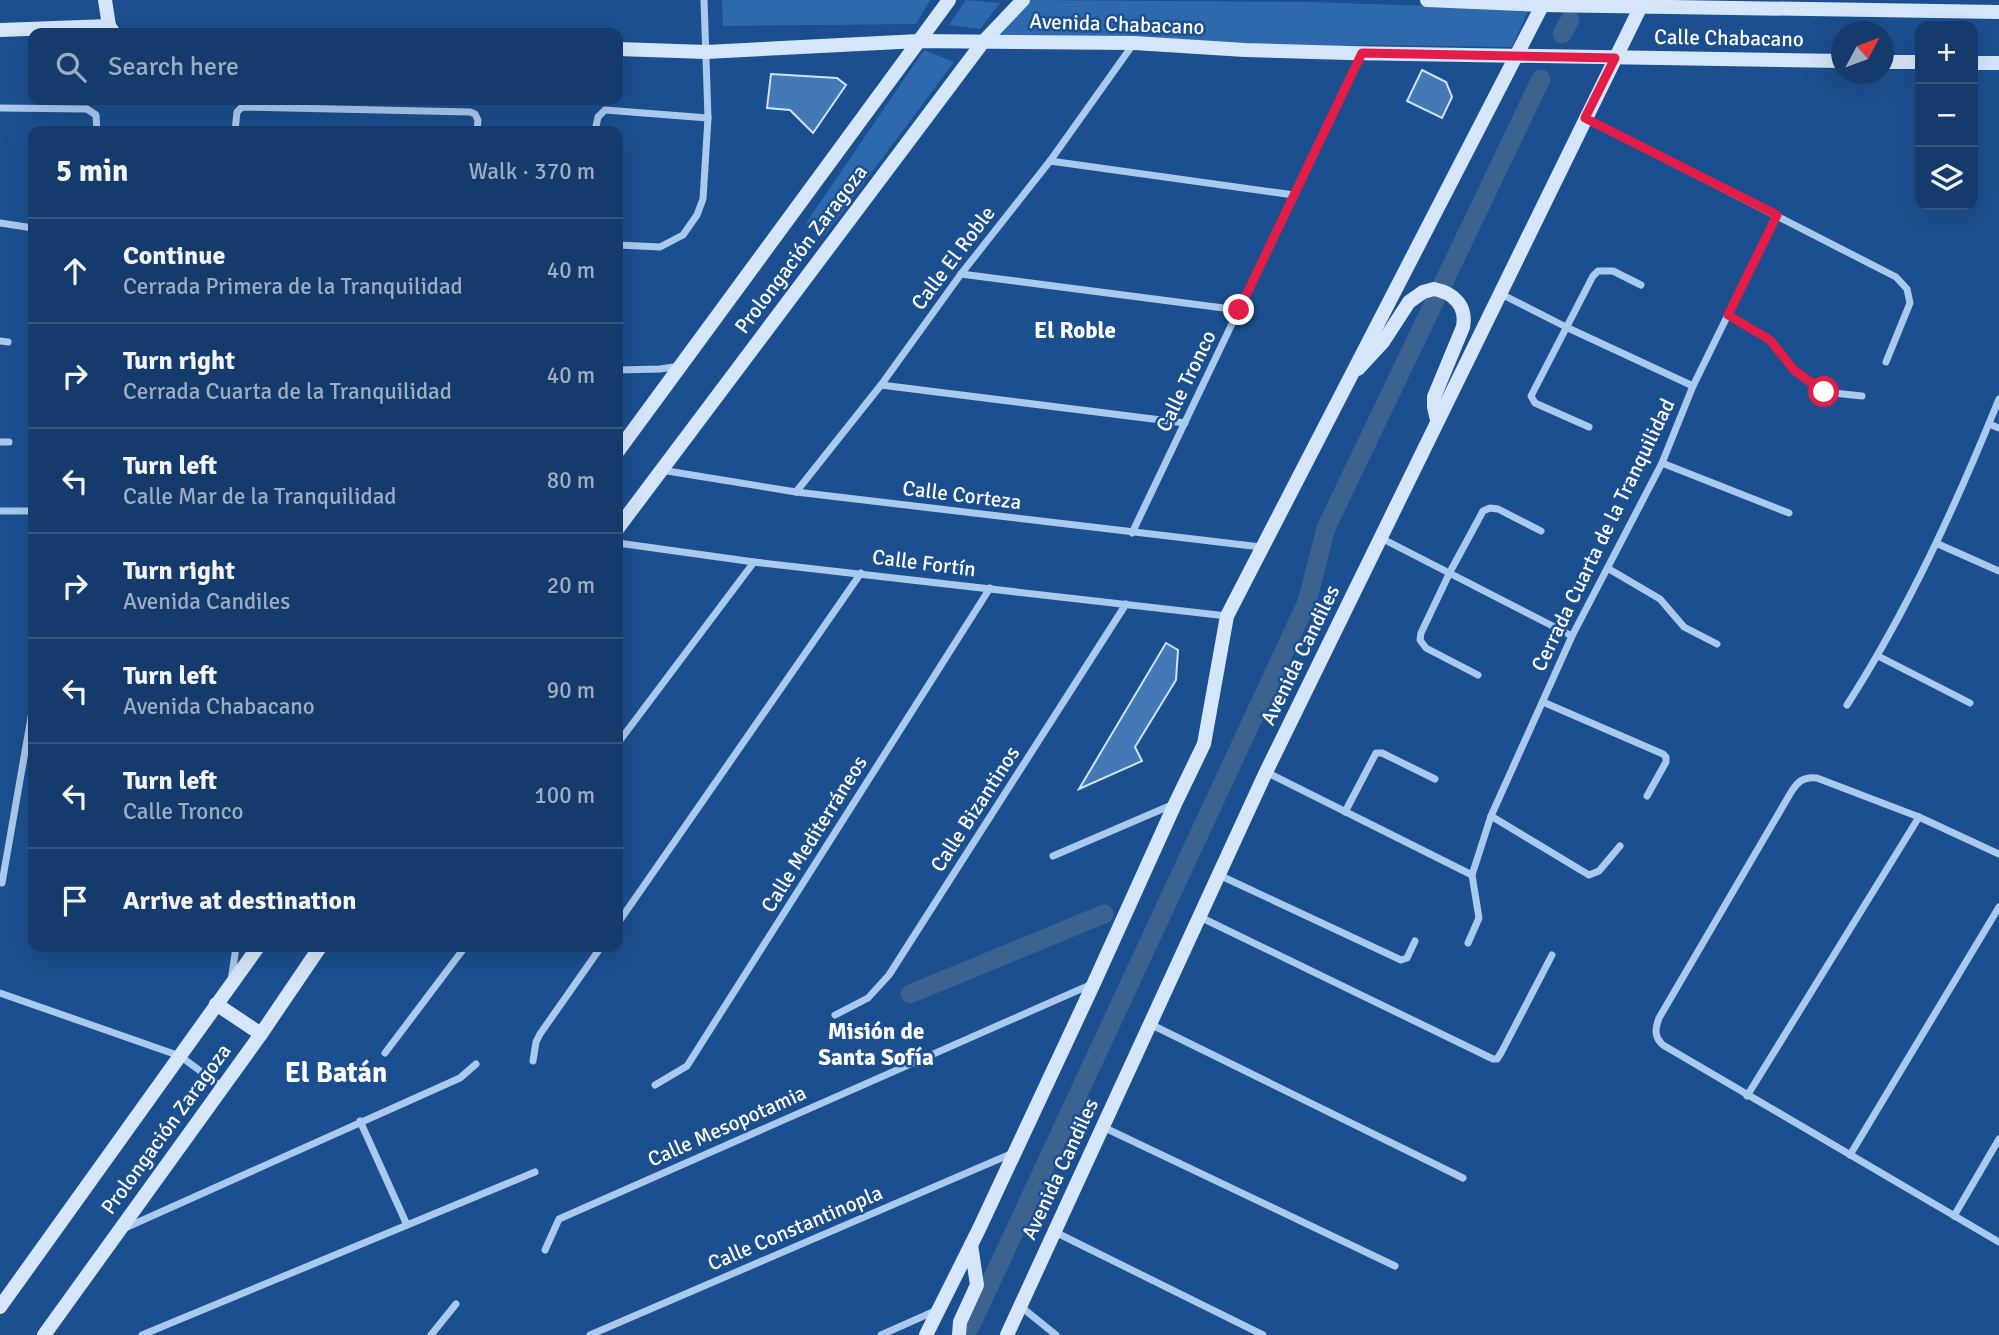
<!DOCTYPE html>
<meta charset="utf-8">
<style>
body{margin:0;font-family:Signika,sans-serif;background:#1d4271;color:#f1f3f6}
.controls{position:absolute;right:21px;top:21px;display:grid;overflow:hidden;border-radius:14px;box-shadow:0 7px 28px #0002}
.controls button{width:63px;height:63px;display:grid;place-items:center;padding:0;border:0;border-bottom:2px solid #33557e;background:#143b6b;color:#f1f3f6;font:35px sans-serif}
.compass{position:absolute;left:1831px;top:21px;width:63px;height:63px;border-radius:50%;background:#143b6b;box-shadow:0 7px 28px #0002;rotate:49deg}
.stop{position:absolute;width:21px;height:21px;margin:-16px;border:5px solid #e11d48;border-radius:50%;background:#fff}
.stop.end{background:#e11d48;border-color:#fff;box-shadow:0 2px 7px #0008}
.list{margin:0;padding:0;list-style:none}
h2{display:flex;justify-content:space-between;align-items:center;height:91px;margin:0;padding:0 28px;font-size:30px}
h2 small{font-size:23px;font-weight:400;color:#9dadc1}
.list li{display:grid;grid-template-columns:46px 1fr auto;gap:21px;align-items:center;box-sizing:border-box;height:105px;padding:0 28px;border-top:2px solid #33557e}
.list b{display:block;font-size:26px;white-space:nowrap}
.list p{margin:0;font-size:23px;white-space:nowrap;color:#9dadc1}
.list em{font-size:23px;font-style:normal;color:#9dadc1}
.icon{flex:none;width:38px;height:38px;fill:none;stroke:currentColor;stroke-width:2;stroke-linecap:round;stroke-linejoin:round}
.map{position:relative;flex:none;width:1999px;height:1335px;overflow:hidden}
.search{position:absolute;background:#143b6b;box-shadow:0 7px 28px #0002;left:28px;top:28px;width:595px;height:77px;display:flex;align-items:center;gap:18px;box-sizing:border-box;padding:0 24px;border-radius:14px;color:#9dadc1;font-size:26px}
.panel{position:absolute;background:#143b6b;box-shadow:0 7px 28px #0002;left:28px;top:126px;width:595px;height:826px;border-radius:14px}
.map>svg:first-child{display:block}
</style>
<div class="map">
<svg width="1999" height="1335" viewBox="0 0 1999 1335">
<rect width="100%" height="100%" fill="#1b4f8f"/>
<g fill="#2e69ad">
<path d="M722 0H930L916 24 723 26Z"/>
<path d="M966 0 1000 3 980 29 949 25Z"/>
<path d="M1030 0 1310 2 1529 9 1512 47 1368 45 1308 48 1000 35Z"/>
<path d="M924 50 954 62 825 235 806 223Z"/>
</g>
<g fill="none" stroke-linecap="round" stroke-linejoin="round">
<g stroke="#3c6290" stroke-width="19">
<path d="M1562 34 1570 20"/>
<path d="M910 994 1104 914"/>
<path d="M970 1327 1307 602 1326 528 1541 79"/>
</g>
</g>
<g fill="#4478b7" stroke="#cfe3fa" stroke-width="2">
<path d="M1422 70 1446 82 1452 97 1442 118 1407 101Z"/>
<path d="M771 74 837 78 846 85 813 133 790 110 767 108Z"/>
<path d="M1166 643 1178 650 1176 680 1135 747 1142 761 1079 789Z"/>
</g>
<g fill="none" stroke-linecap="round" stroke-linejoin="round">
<g stroke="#a9c9ee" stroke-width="7">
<path d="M0 108 87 109 96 115 97 131"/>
<path d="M1585 118 1896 277 1907 289 1910 303 1886 362"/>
<path d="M235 131 237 112 242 107 470 112 475 114 478 120 477 131"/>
<path d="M595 131 598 117 605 110 708 118"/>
<path d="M1050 161 1294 195"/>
<path d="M0 223 33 228"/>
<path d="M618 245 660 247 683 235 697 215 703 199 708 118 704 0"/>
<path d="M961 274 1239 310"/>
<path d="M1501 294 1568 328 1693 386"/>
<path d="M1728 315 1770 340 1794 370 1824 392 1862 396"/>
<path d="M0 341 8 342"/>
<path d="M618 370 660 369 680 366"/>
<path d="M881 385 1185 423"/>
<path d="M1989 424 1999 428"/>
<path d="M1589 427 1535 403 1531 396 1593 276 1598 271H1613L1641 285"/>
<path d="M0 442H9"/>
<path d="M1662 463 1789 513"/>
<path d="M661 470 796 492 1261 547"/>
<path d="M796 492 881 385 961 274 1050 161 1134 43"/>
<path d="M0 511H33"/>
<path d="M1132 533 1361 54"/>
<path d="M1381 538 1572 636"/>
<path d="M618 543 754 562 1227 616"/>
<path d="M1938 544 1999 571"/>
<path d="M1609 569 1660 599 1684 627 1717 644"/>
<path d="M1878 656 1970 703"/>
<path d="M1478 675 1426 648 1420 640 1421 633 1450 572 1483 511 1490 508 1498 509 1541 531"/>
<path d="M1543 702 1663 754 1666 757V762L1647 796"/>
<path d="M1847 705C1909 608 1956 505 1999 399"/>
<path d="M618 743 754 562"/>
<path d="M1266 772 1472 875"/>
<path d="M1345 812 1376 753H1382L1435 779"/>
<path d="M1491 816 1589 875 1599 871 1620 846"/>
<path d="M1999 854 1919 817 1817 778C1803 776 1797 782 1790 794L1659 1018C1655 1029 1654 1037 1663 1045L1999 1242"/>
<path d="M1053 856 1174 804"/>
<path d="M1219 875 1401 960 1407 958 1415 941"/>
<path d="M1472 875 1491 816 1572 636 1662 463 1693 386 1777 215"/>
<path d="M2 883 33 706"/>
<path d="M1200 917 1493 1059H1497L1501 1053 1552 955"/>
<path d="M618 923 861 573"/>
<path d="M1468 943 1479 918 1472 875"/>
<path d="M231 981 236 947"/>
<path d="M0 993 180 1056 222 1087"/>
<path d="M835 1015 868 998 889 975 1126 604"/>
<path d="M1150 1024 1463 1178"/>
<path d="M385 1053 465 947"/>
<path d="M533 1061 536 1042 540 1034 601 947"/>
<path d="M655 1085 687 1066 990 588"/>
<path d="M1747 1096 1919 817"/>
<path d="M360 1121 407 1225"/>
<path d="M1103 1127 1395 1266"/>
<path d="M1850 1155 1999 907"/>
<path d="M1954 1216 1999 1139"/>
<path d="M125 1228 460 1078 476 1064"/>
<path d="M1055 1232 1263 1335"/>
<path d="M545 1250 559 1219 1090 985"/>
<path d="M1020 1306 1056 1335"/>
<path d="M142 1335 535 1172"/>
<path d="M431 1335 456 1304"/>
<path d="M590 1335 1013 1153"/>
<path d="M881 1335 935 1311"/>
</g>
<g stroke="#d6e6fa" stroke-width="14">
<path d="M105 0 109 26"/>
<path d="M1427 0 1542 5 1999 12"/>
<path d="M0 30 109 26 114 33"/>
<path d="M618 49 706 52 919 41 1134 43 1245 50 1348 53 1842 61"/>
<path d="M1884 62H1920"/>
<path d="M1973 63H1999"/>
<path d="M1358 369 1383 342 1409 302 1423 292 1434 289C1454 293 1467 306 1463 327L1434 397V407L1437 420"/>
<path d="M618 451 949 0"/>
<path d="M618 528 983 42 1023 0"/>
<path d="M216 1004 261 1034"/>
<path d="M0 1307 258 947"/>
<path d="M44 1335 261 1034 320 947"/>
<path d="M926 1335 979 1229 1094 983 1175 804 1204 744 1227 616 1545 0"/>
<path d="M959 1335 960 1322 977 1285 971 1245"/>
<path d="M1007 1335 1266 772 1644 0"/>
</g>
</g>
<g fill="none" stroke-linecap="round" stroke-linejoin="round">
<path stroke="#e11d48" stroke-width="9" d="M1239 310 1362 53 1615 58 1585 118 1777 215 1728 315 1770 340 1794 370 1824 392"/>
</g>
<g text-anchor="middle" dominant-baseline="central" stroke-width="5" stroke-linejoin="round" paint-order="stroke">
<g font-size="21" fill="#fff" stroke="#1b4f8f">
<text transform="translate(1117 24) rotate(2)">Avenida Chabacano</text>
<text transform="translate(1729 38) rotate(1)">Calle Chabacano</text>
<text transform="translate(801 249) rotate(-53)">Prolongación Zaragoza</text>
<text transform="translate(953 258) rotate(-53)">Calle El Roble</text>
<text transform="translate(1186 381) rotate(-64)">Calle Tronco</text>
<text transform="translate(962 495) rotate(7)">Calle Corteza</text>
<text transform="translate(1603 535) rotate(-64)">Cerrada Cuarta de la Tranquilidad</text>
<text transform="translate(924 563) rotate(7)">Calle Fortín</text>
<text transform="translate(1300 655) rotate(-64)">Avenida Candiles</text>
<text transform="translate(975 809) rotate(-57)">Calle Bizantinos</text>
<text transform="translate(814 834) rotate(-58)">Calle Mediterráneos</text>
<text transform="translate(727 1126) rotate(-24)">Calle Mesopotamia</text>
<text transform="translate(166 1129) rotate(-54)">Prolongación Zaragoza</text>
<text transform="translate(1060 1169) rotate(-65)">Avenida Candiles</text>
<text transform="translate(795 1228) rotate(-23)">Calle Constantinopla</text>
</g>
<g font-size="23" font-weight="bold" fill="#fff" stroke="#1b4f8f">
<text x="1075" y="330">El Roble</text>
<text x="876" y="1031">Misión de<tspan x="876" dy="26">Santa Sofía</tspan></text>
</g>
<g font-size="28" font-weight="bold" fill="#fff" stroke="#1b4f8f">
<text x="336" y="1073">El Batán</text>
</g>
</g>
</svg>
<div class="controls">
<button>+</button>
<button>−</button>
<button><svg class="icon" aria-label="layers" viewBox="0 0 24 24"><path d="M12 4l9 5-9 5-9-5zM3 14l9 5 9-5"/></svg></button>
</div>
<svg class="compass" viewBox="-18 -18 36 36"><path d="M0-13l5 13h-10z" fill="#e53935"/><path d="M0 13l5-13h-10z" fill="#9dadc1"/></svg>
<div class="stop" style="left:1824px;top:392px"></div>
<div class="stop end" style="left:1239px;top:310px"></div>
<div class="search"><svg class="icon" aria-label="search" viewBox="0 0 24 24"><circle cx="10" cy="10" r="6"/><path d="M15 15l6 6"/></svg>Search here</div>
<section class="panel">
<h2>5 min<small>Walk · 370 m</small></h2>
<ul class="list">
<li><svg class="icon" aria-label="ahead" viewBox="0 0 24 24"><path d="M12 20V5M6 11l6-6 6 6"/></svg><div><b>Continue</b><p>Cerrada Primera de la Tranquilidad</p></div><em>40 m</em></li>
<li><svg class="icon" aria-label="right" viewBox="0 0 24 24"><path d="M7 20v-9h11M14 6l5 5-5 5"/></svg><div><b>Turn right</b><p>Cerrada Cuarta de la Tranquilidad</p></div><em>40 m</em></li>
<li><svg class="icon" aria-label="left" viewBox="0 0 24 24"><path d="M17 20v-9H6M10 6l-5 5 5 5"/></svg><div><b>Turn left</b><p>Calle Mar de la Tranquilidad</p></div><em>80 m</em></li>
<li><svg class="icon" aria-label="right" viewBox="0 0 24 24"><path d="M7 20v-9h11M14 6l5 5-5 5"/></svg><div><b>Turn right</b><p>Avenida Candiles</p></div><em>20 m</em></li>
<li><svg class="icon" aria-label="left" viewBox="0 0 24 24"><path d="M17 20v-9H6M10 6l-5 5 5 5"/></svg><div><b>Turn left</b><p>Avenida Chabacano</p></div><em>90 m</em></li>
<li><svg class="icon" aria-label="left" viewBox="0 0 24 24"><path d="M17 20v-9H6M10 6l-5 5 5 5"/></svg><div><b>Turn left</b><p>Calle Tronco</p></div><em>100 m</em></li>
<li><svg class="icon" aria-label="arrive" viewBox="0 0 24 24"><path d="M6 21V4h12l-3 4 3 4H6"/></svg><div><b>Arrive at destination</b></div></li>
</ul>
</section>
</div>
